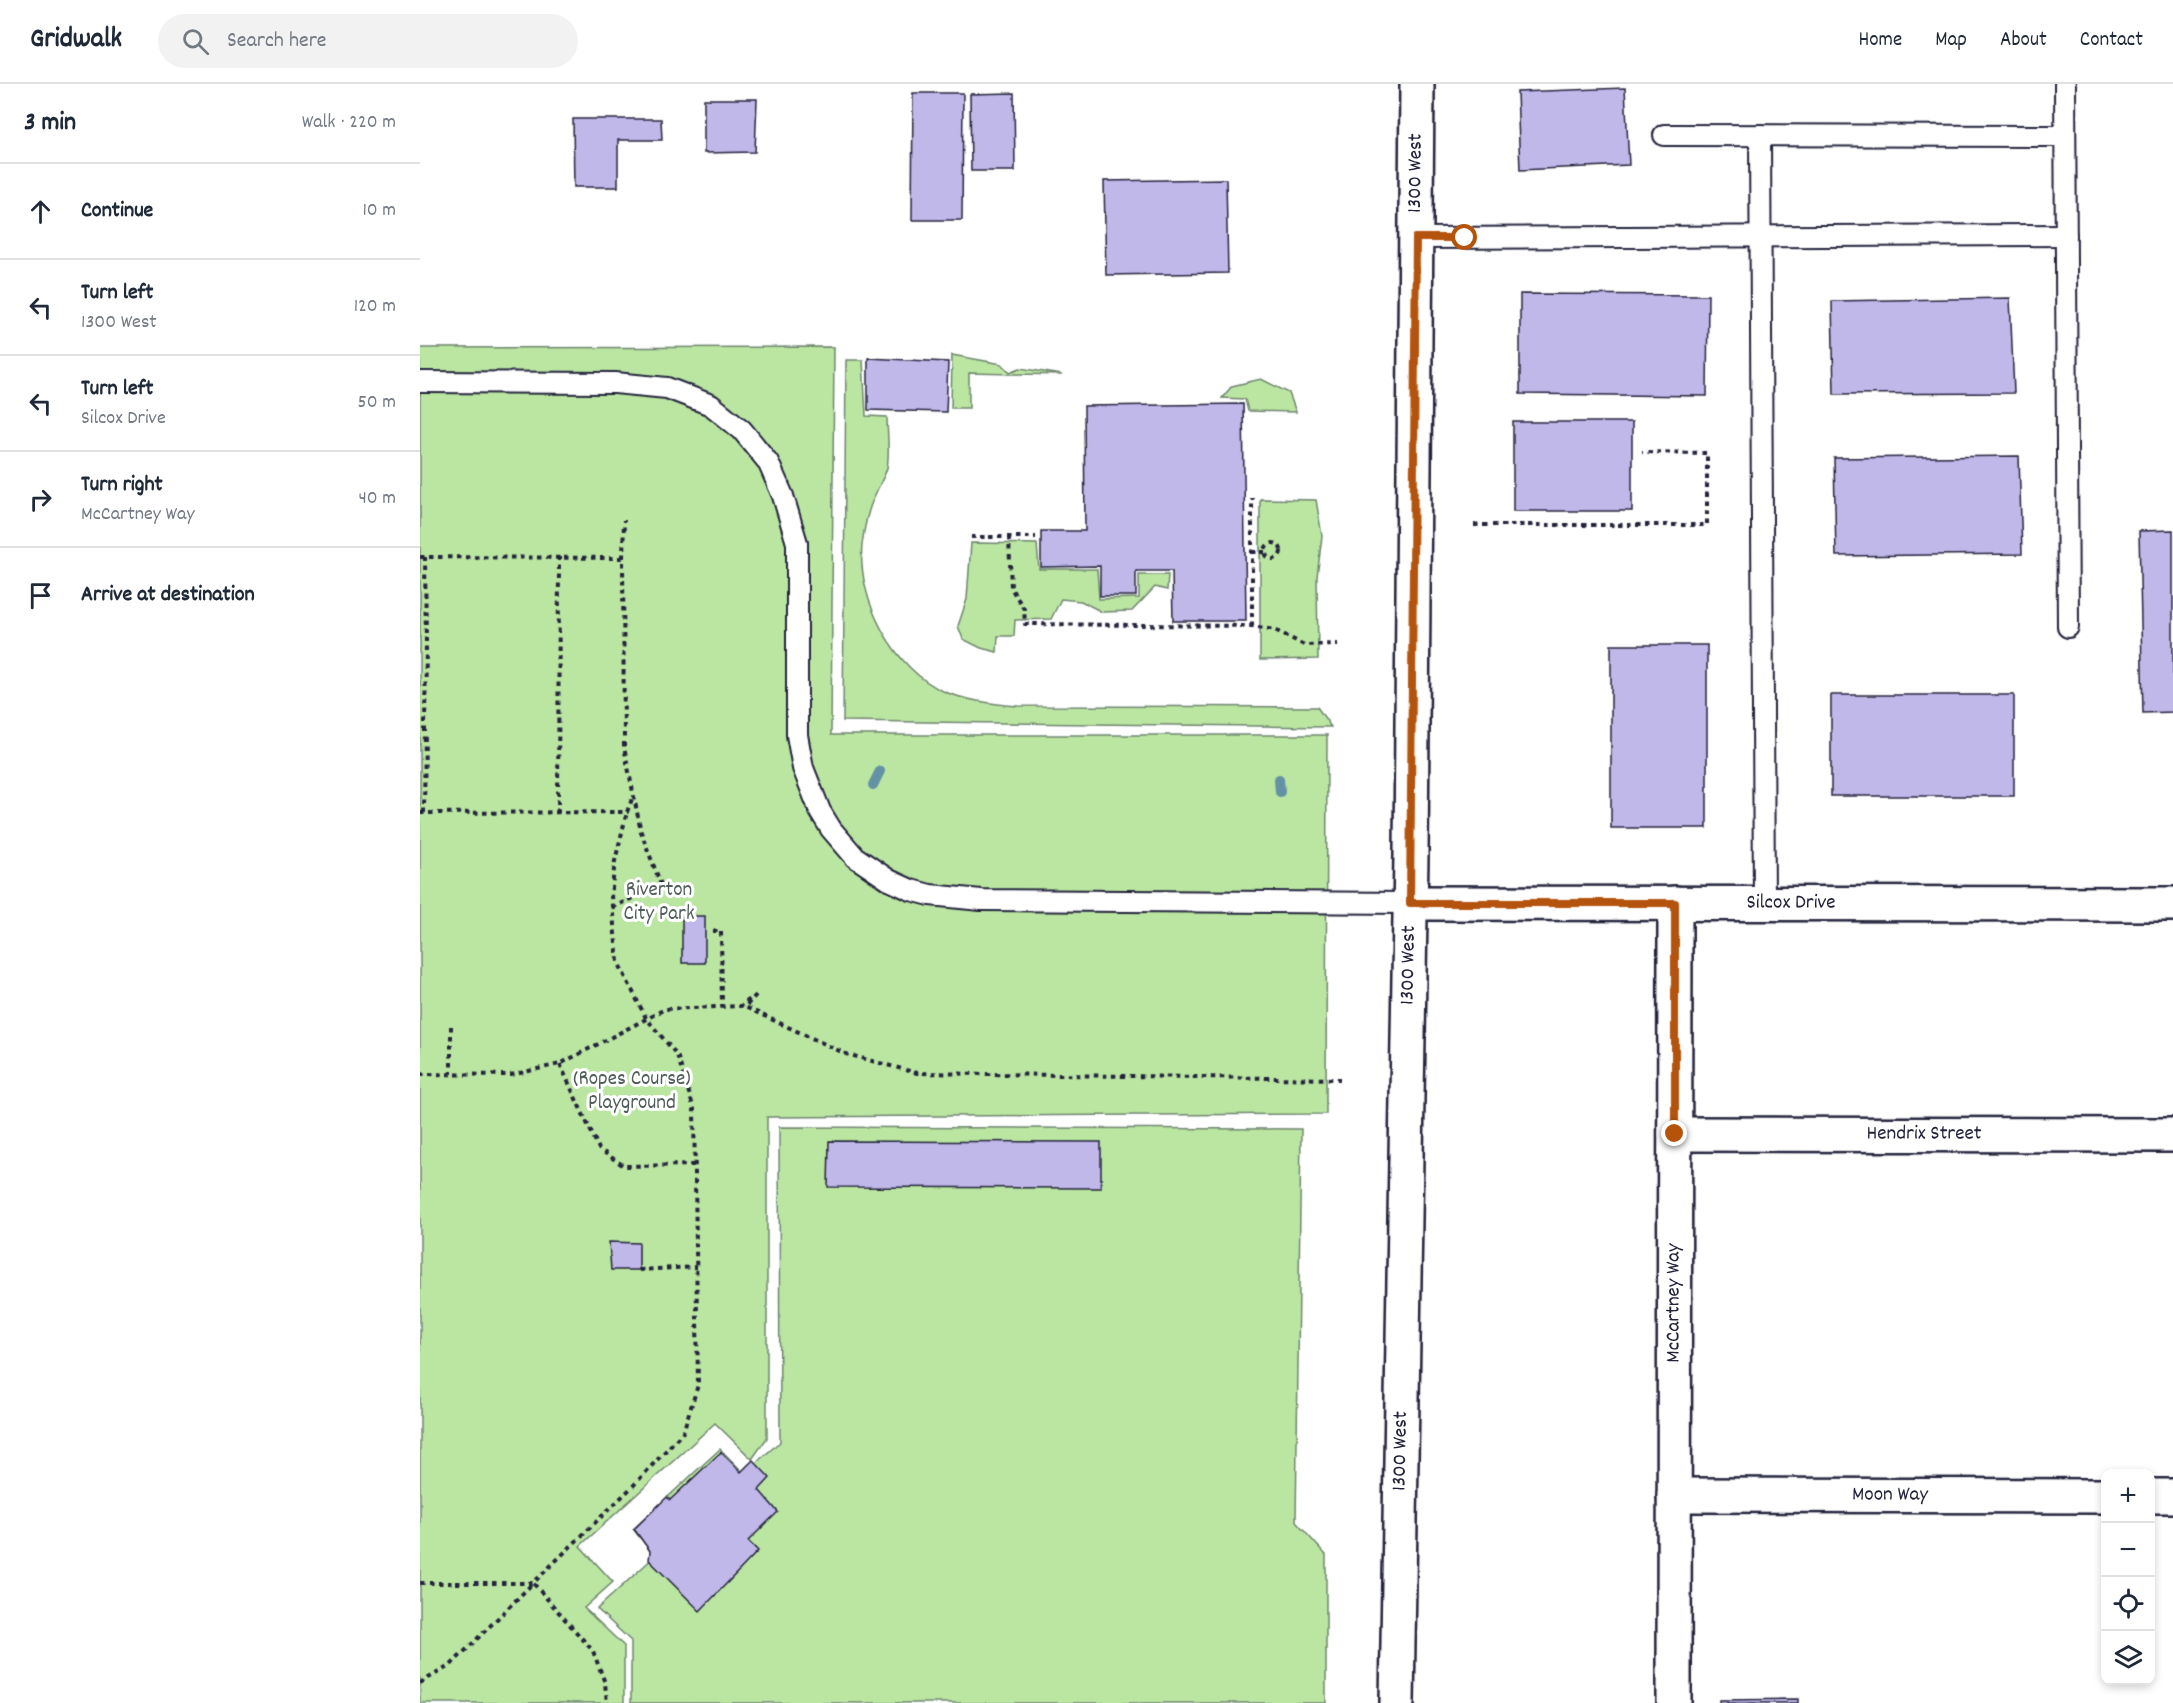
<!DOCTYPE html>
<meta charset="utf-8">
<style>
body{margin:0;font-family:Dekko,sans-serif;background:#f2f2f3;color:#1f2937}
.controls{position:absolute;right:18px;bottom:18px;display:grid;overflow:hidden;border-radius:12px;box-shadow:0 3px 9px #0003}
.controls button{width:54px;height:54px;display:grid;place-items:center;padding:0;border:0;border-bottom:2px solid #e0e1e3;background:#fff;color:#1f2937;font:30px sans-serif}
.stop{position:absolute;width:18px;height:18px;margin:-14px;border:4px solid #b45309;border-radius:50%;background:#fff}
.stop.end{background:#b45309;border-color:#fff;box-shadow:0 2px 6px #0008}
.list{margin:0;padding:0;list-style:none}
h2{display:flex;justify-content:space-between;align-items:center;height:78px;margin:0;padding:0 24px;font-size:26px}
h2 small{font-size:20px;font-weight:400;color:#747a83}
.list li{display:grid;grid-template-columns:39px 1fr auto;gap:18px;align-items:center;box-sizing:border-box;height:96px;padding:0 24px;border-top:2px solid #e0e1e3}
.list b{display:block;font-size:22px;white-space:nowrap}
.list p{margin:0;font-size:20px;white-space:nowrap;color:#747a83}
.list em{font-size:20px;font-style:normal;color:#747a83}
.icon{flex:none;width:33px;height:33px;fill:none;stroke:currentColor;stroke-width:2;stroke-linecap:round;stroke-linejoin:round}
.map{position:relative;flex:none;width:1753px;height:1619px;overflow:hidden}
header{display:flex;align-items:center;gap:36px;box-sizing:border-box;height:84px;padding:0 30px;background:#fff;border-bottom:2px solid #e0e1e3}
header strong{font-size:28px}
nav{display:flex;gap:33px;margin-inline-start:auto;font-size:21px}
.search{width:420px;height:54px;background:#f2f2f3;display:flex;align-items:center;gap:15px;box-sizing:border-box;padding:0 21px;border-radius:33px;color:#747a83;font-size:22px}
main{display:flex}
aside{flex:1;background:#fff}
.map>svg:first-child{display:block}
</style>
<header>
<strong>Gridwalk</strong>
<div class="search"><svg class="icon" aria-label="search" viewBox="0 0 24 24"><circle cx="10" cy="10" r="6"/><path d="M15 15l6 6"/></svg>Search here</div>
<nav><a>Home</a><a>Map</a><a>About</a><a>Contact</a></nav>
</header>
<main>
<aside>
<h2>3 min<small>Walk · 220 m</small></h2>
<ul class="list">
<li><svg class="icon" aria-label="ahead" viewBox="0 0 24 24"><path d="M12 20V5M6 11l6-6 6 6"/></svg><div><b>Continue</b></div><em>10 m</em></li>
<li><svg class="icon" aria-label="left" viewBox="0 0 24 24"><path d="M17 20v-9H6M10 6l-5 5 5 5"/></svg><div><b>Turn left</b><p>1300 West</p></div><em>120 m</em></li>
<li><svg class="icon" aria-label="left" viewBox="0 0 24 24"><path d="M17 20v-9H6M10 6l-5 5 5 5"/></svg><div><b>Turn left</b><p>Silcox Drive</p></div><em>50 m</em></li>
<li><svg class="icon" aria-label="right" viewBox="0 0 24 24"><path d="M7 20v-9h11M14 6l5 5-5 5"/></svg><div><b>Turn right</b><p>McCartney Way</p></div><em>40 m</em></li>
<li><svg class="icon" aria-label="arrive" viewBox="0 0 24 24"><path d="M6 21V4h12l-3 4 3 4H6"/></svg><div><b>Arrive at destination</b></div></li>
</ul>
</aside>
<div class="map">
<svg width="1753" height="1619" viewBox="0 0 1753 1619">
<rect width="100%" height="100%" fill="#fff"/>
<filter id="ink" filterUnits="userSpaceOnUse"><feTurbulence type="fractalNoise" baseFrequency=".0167" numOctaves="2"/><feDisplacementMap in="SourceGraphic" scale="12" xChannelSelector="R" yChannelSelector="G"/><feConvolveMatrix kernelMatrix="1 2 1 2 8 2 1 2 1" color-interpolation-filters="sRGB"/></filter>
<g filter="url(#ink)">
<g fill="#bbe6a2" stroke="#6e846e" stroke-width="1.5">
<path d="M414 263 411 651H907L906 1030 347 1033V1354L332 1375 295 1339 160 1462 193 1498 164 1524 204 1562V1619H0V264Z"/>
<path d="M532 271 582 280 590 288 600 284 642 291 549 289V324H531Z"/>
<path d="M426 276H443L446 332 467 333C467 349 470 368 467 384 464 394 458 403 454 413 447 428 444 445 442 461 437 516 474 586 525 608 548 617 572 620 597 622L897 623 911 643 423 637Z"/>
<path d="M841 295 869 309 876 328 828 327 825 315 802 314 812 302Z"/>
<path d="M840 415 896 416 902 452 897 493 898 575 840 576Z"/>
<path d="M551 459 617 460 619 485H677L679 515 719 514V491H748L747 506 735 503 712 527 682 528 661 517 641 515 631 535 595 536 594 552H578L577 568 561 564 543 555 538 542 547 515Z"/>
<path d="M359 1043 881 1045 876 1438 906 1471V1619H211V1557L177 1525 235 1472 213 1445 300 1365 324 1389 360 1358Z"/>
</g>
<g fill="none" stroke-linecap="round" stroke-linejoin="round">
<g stroke="#6392a5" stroke-width="10">
<path d="M859 695 860 708"/>
<path d="M453 701 460 687"/>
</g>
</g>
<g fill="#c0b8e9" stroke="#22223b" stroke-width="1.5">
<path d="M1205 4 1209 81 1100 86 1097 8Z"/>
<path d="M493 9H543L542 136H492Z"/>
<path d="M594 9 595 87H551L550 10Z"/>
<path d="M284 15H337L335 68 284 69Z"/>
<path d="M153 35H241L242 56H198V103H154Z"/>
<path d="M806 95 808 189 686 191 684 97Z"/>
<path d="M1100 210 1288 211 1287 312 1100 310Z"/>
<path d="M1590 214 1594 309 1414 310 1412 217Z"/>
<path d="M448 274 528 278 526 328 448 326Z"/>
<path d="M823 320 826 537H753L752 487H716V512H680V482L621 483V447H665L664 322Z"/>
<rect x="1093" y="338" width="119" height="89"/>
<path d="M1599 372 1602 470 1416 472 1414 374Z"/>
<path d="M1753 446V628L1723 629 1719 447Z"/>
<rect x="1191" y="561" width="96" height="183"/>
<rect x="1411" y="611" width="183" height="101"/>
<rect x="262" y="832" width="23" height="47"/>
<path d="M409 1057 681 1058V1104L408 1103Z"/>
<path d="M189 1158 219 1159V1186H191Z"/>
<path d="M301 1368 321 1388 333 1376 350 1394 339 1406 358 1428 328 1457 338 1467 280 1527 229 1476 230 1467 214 1445 247 1413 250 1416Z"/>
<path d="M1378 1615V1619H1300V1616Z"/>
</g>
<g fill="none" stroke-linecap="round" stroke-linejoin="round">
<g stroke="#22223b" stroke-width="24">
<g id="service">
<path d="M1645 0 1648 543"/>
<path d="M1244 51 1645 52"/>
<path d="M1340 51 1344 819"/>
<path d="M996 154 1646 151"/>
<path d="M0 298 195 299 247 304 291 321 322 346 348 378 363 412 377 459V651L383 684 400 727 411 745 435 773 469 796 491 806 510 811 561 816 990 819"/>
</g>
</g>
<g stroke="#22223b" stroke-width="38">
<g id="minor">
<path id="s1" d="M990 819 1753 820"/>
<path id="s2" d="M1255 1050 1753 1051"/>
<path id="s3" d="M1254 1411 1686 1412"/>
<path d="M1730 1412H1753"/>
<path id="s4" d="M1254 1619 1255 819"/>
</g>
</g>
<g stroke="#22223b" stroke-width="38">
<g id="tertiary">
<path id="s5" d="M977 1619 991 771 997 0"/>
</g>
</g>
<g stroke="#22223b" stroke-width="4" stroke-dasharray="4.5 4.5" stroke-linecap="butt">
<path d="M1054 441H1287V369L1222 368"/>
<path d="M551 453H616"/>
<path d="M589 453 591 504 604 525 605 540 832 542 855 546 884 561 918 560"/>
<circle cx="853" cy="467" r="8"/>
<path d="M832 468H845"/>
<path d="M0 473 203 474 204 663 221 748 241 801 191 824"/>
<path d="M203 474 204 436"/>
<path d="M832 542V414"/>
<path d="M0 729 207 728 212 715"/>
<path d="M4 729 6 560 5 473"/>
<path d="M138 729 139 473"/>
<path d="M293 847H301L302 922"/>
<path d="M336 911 325 923 426 970 497 989 920 995"/>
<path d="M31 942V990"/>
<path d="M140 980 179 1065 204 1082 275 1081"/>
<path d="M0 990 91 991 140 980 245 925 321 922 330 915"/>
<path d="M219 1186 276 1183"/>
<path d="M0 1499H113L213 1402 263 1348 278 1301 274 1025 257 971 226 934 198 878 191 812 195 777 207 728"/>
<path d="M0 1599 31 1581 113 1499 173 1567 185 1599 187 1619"/>
</g>
<use href="#service" stroke="#fff" stroke-width="20"/>
<use href="#minor" stroke="#fff" stroke-width="33"/>
<use href="#tertiary" stroke="#fff" stroke-width="33"/>
</g>
</g>
<g fill="none" stroke-linecap="round" stroke-linejoin="round" filter="url(#ink)">
<path stroke="#b45309" stroke-width="8" d="M1045 154H996L990 819H1255V1050"/>
</g>
<g text-anchor="middle" dominant-baseline="central" stroke-width="6" stroke-linejoin="round" paint-order="stroke">
<g font-size="21" fill="#22223b" stroke="#fff">
<text stroke="none"><textPath href="#s5" startOffset="1530">1300 West</textPath></text>
<text stroke="none"><textPath href="#s1" startOffset="381">Silcox Drive</textPath></text>
<text stroke="none"><textPath href="#s5" startOffset="738">1300 West</textPath></text>
<text stroke="none"><textPath href="#s2" startOffset="249">Hendrix Street</textPath></text>
<text stroke="none"><textPath href="#s4" startOffset="400">McCartney Way</textPath></text>
<text stroke="none"><textPath href="#s5" startOffset="252">1300 West</textPath></text>
<text stroke="none"><textPath href="#s3" startOffset="216">Moon Way</textPath></text>
</g>
<g font-size="21" fill="#505d5a" stroke="#fff">
<text x="239" y="807">Riverton<tspan x="239" dy="24">City Park</tspan></text>
<text x="212" y="996">(Ropes Course)<tspan x="212" dy="24">Playground</tspan></text>
</g>
</g>
</svg>
<div class="controls">
<button>+</button>
<button>−</button>
<button><svg class="icon" aria-label="locate" viewBox="0 0 24 24"><circle cx="12" cy="12" r="6"/><path d="M12 2v4M12 18v4M2 12h4M18 12h4"/></svg></button>
<button><svg class="icon" aria-label="layers" viewBox="0 0 24 24"><path d="M12 4l9 5-9 5-9-5zM3 14l9 5 9-5"/></svg></button>
</div>
<div class="stop" style="left:1045px;top:154px"></div>
<div class="stop end" style="left:1255px;top:1050px"></div>
</div>
</main>
